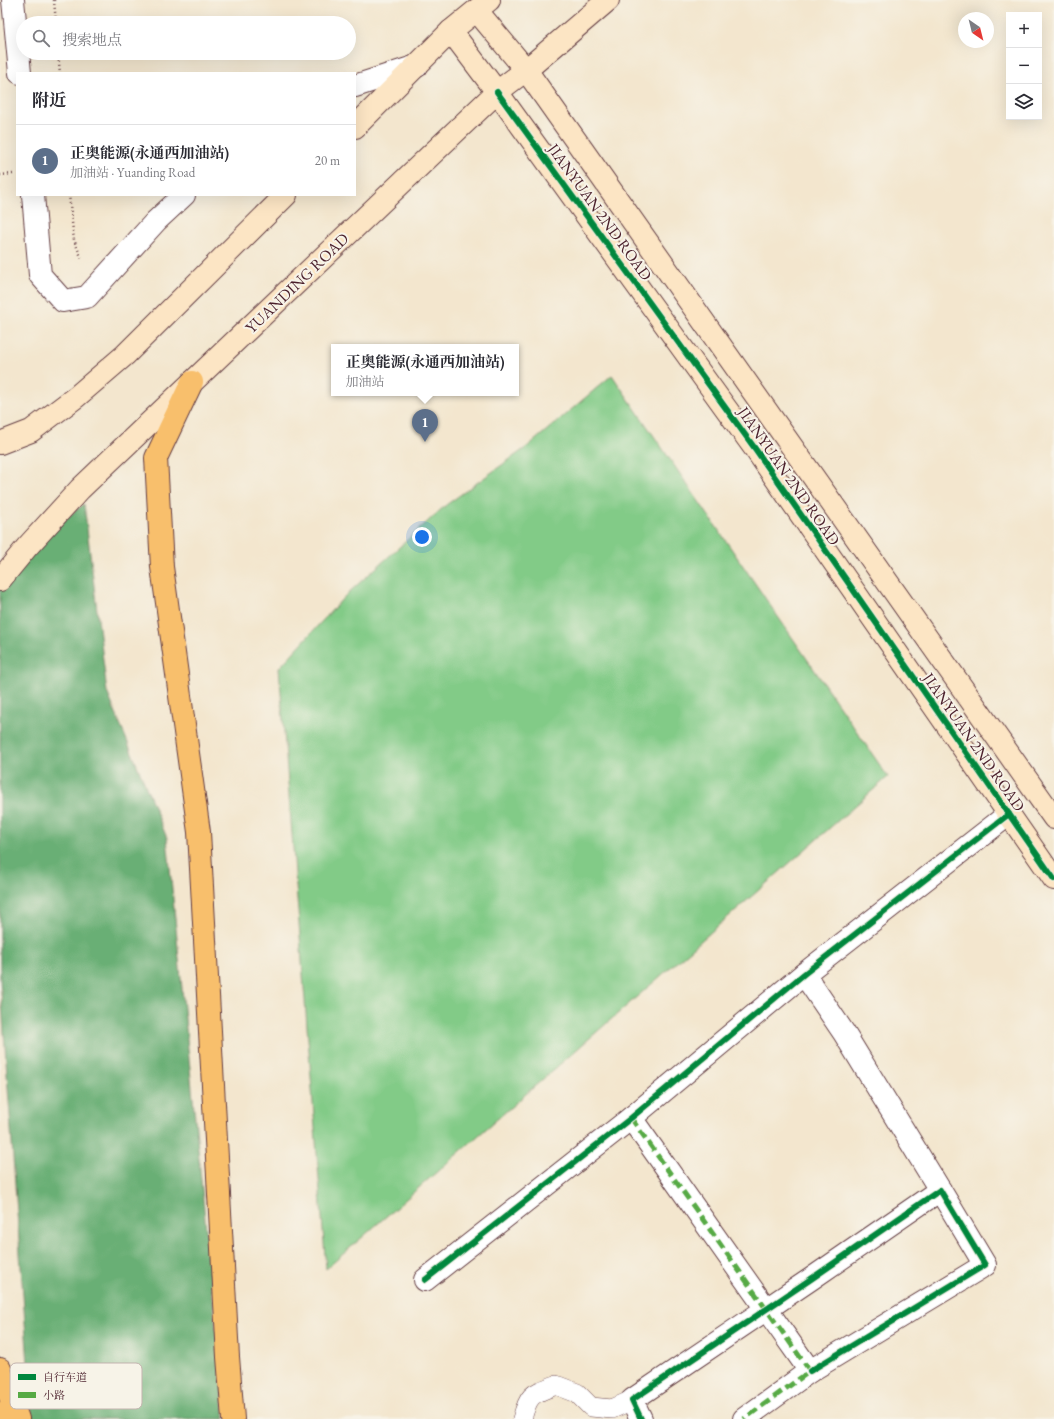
<!DOCTYPE html>
<html lang="zh">
<meta charset="utf-8">
<style>
body{margin:0;font-family:"EB Garamond","Noto Serif SC",serif;background:#f2f2f3;color:#2b2b33}
.controls{position:absolute;right:12px;top:12px;display:grid;overflow:hidden;border-radius:0px;box-shadow:0 4px 16px #0002}
.controls button{width:36px;height:36px;display:grid;place-items:center;padding:0;border:0;border-bottom:1px solid #e1e1e2;background:#fff;color:#2b2b33;font:20px sans-serif}
.compass{position:absolute;left:958px;top:12px;width:36px;height:36px;border-radius:50%;background:#fff;box-shadow:0 4px 16px #0002;rotate:145deg}
.you{position:absolute;left:422px;top:537px;width:14px;height:14px;margin:-10px;border:3px solid #fff;border-radius:50%;background:#1a73e8;box-shadow:0 0 0 6px #1a73e833}
.badge{display:grid;place-items:center;width:26px;height:26px;border-radius:50%;background:#1a73e8;color:#fff;font-size:13px;font-weight:700}
.pin{position:absolute;translate:-50% -33px;filter:drop-shadow(0 1px 2px #0008)}
.pin::after{content:'';position:absolute;top:21px;width:14px;height:12px;background:inherit;clip-path:polygon(0 0,100% 0,50% 100%)}
.popup{position:absolute;left:331px;top:344px;width:188px;height:52px;box-sizing:border-box;display:grid;place-content:center;border-radius:0px;background:#fff;filter:drop-shadow(0 1px 3px #0005);font-size:13px;white-space:nowrap;color:#7c7c81}
.popup b{font-size:15px;color:#2b2b33}
.popup::after{content:'';position:absolute;left:50%;top:100%;margin-left:-8px;border:8px solid transparent;border-top-color:#fff}
.list{margin:0;padding:0;list-style:none}
h2{display:flex;justify-content:space-between;align-items:center;height:52px;margin:0;padding:0 16px;font-size:17px}
h2 small{font-size:13px;font-weight:400;color:#7c7c81}
.list li{display:grid;grid-template-columns:26px 1fr auto;gap:12px;align-items:center;box-sizing:border-box;height:72px;padding:0 16px;border-top:1px solid #e1e1e2}
.list b{display:block;font-size:15px;white-space:nowrap}
.list p{margin:0;font-size:13px;white-space:nowrap;color:#7c7c81}
.list em{font-size:13px;font-style:normal;color:#7c7c81}
.icon{flex:none;width:22px;height:22px;fill:none;stroke:currentColor;stroke-width:2;stroke-linecap:round;stroke-linejoin:round}
.map{position:relative;flex:none;width:1054px;height:1419px;overflow:hidden}
.search{position:absolute;background:#fff;box-shadow:0 4px 16px #0002;left:16px;top:16px;width:340px;height:44px;display:flex;align-items:center;gap:10px;box-sizing:border-box;padding:0 14px;border-radius:22px;color:#7c7c81;font-size:15px}
.panel{position:absolute;background:#fff;box-shadow:0 4px 16px #0002;left:16px;top:72px;width:340px;height:124px;border-radius:0px}
.map>svg:first-child{display:block}
</style>
<div class="map">
<svg width="1054" height="1419" viewBox="0 0 1054 1419">
<rect width="100%" height="100%" fill="#f7f3e8"/>
<filter id="ink" filterUnits="userSpaceOnUse"><feTurbulence type="fractalNoise" baseFrequency=".025" numOctaves="2"/><feDisplacementMap in="SourceGraphic" scale="8" xChannelSelector="R" yChannelSelector="G"/><feConvolveMatrix kernelMatrix="1 2 1 2 8 2 1 2 1" color-interpolation-filters="sRGB"/></filter>
<filter id="wash" filterUnits="userSpaceOnUse"><feTurbulence type="fractalNoise" baseFrequency=".012" numOctaves="4" result="noise"/><feDisplacementMap in="SourceGraphic" scale="16" xChannelSelector="R" yChannelSelector="G"/><feGaussianBlur stdDeviation="0.9" result="paint"/><feColorMatrix in="noise" values="0 0 0 0 0 0 0 0 0 0 0 0 0 0 0 0 0 1.4 0 .05"/><feComposite in="paint" operator="in"/></filter>
<g filter="url(#wash)">
<rect width="100%" height="100%" fill="#f3e6ce"/>
<path fill="#82cb87" stroke="#667559" d="M612 375 888 777 326 1269 279 668 346 595 446 505 527 447Z"/>
<path fill="#69af74" stroke="#5a6750" d="M84 504 107 692 167 838 225 1419H32L0 978V576L2 568Z"/>
</g>
<g filter="url(#ink)">
<g fill="none" stroke-linecap="round" stroke-linejoin="round">
<g stroke="#633d43" stroke-width="20">
<path id="lane" d="M522 1419C529 1393 532 1394 556 1385L577 1393 591 1407 612 1409 632 1400"/>
</g>
<g stroke="#633d43" stroke-width="24">
<g id="street">
<path d="M13 0 20 73"/>
<path d="M355 86 417 66"/>
<path d="M33 195 40 275 63 301 87 297 156 221 184 195"/>
<path d="M804 974 844 1033 940 1190"/>
<path d="M631 1118 810 1371 744 1419"/>
<path d="M425 1280 631 1118 804 974 1009 814"/>
<path d="M641 1419 632 1400 811 1279 940 1190 985 1265 810 1371"/>
</g>
</g>
<g stroke="#633d43" stroke-width="24">
<g id="secondary">
<path d="M477 11 526 70 1054 818"/>
<path d="M451 31 497 92 756 450 1054 879"/>
<path d="M355 127 451 31 489 0"/>
<path d="M0 443 31 431 76 397 125 355 286 195"/>
<path d="M0 580 27 547 80 489 497 92 526 70 608 0"/>
</g>
</g>
<g stroke="#633d43" stroke-width="24">
<g id="primary">
<path d="M192 382 156 458 162 567 199 832 228 1357 233 1419"/>
<path d="M0 1369 18 1419"/>
</g>
</g>
<g stroke="#633d43" stroke-width="24">
<path id="highway" d="M0 1413 1 1419"/>
</g>
<g stroke="#633d43" stroke-width="2.5" stroke-dasharray="1 3" stroke-linecap="butt">
<path d="M54 0 56 23"/>
<path d="M58 53 60 73"/>
<path d="M0 175 13 174"/>
<path d="M69 195 74 240 82 259"/>
</g>
<use href="#lane" stroke="#fff" stroke-width="19"/>
<use href="#street" stroke="#fff" stroke-width="22"/>
<use href="#secondary" stroke="#fce5c4" stroke-width="22"/>
<use href="#primary" stroke="#f8bf6c" stroke-width="22"/>
<use href="#highway" stroke="#f8bf6c" stroke-width="22"/>
<path stroke="#57aa44" stroke-width="5" stroke-dasharray="10 5" stroke-linecap="butt" d="M631 1118 810 1371 744 1419"/>
<g stroke="#f7f3e8" stroke-width="8">
<g id="cycleway">
<path d="M497 92 756 450 1054 879"/>
<path d="M425 1280 631 1118 804 974 1009 814"/>
<path d="M641 1419 632 1400 811 1279 940 1190 985 1265 810 1371"/>
</g>
</g>
<use href="#cycleway" stroke="#00873e" stroke-width="6"/>
</g>
</g>
<g text-anchor="middle" dominant-baseline="central" stroke-width="4" stroke-linejoin="round" paint-order="stroke">
<g font-size="16" fill="#4a1f2b" stroke="#f7f3e8">
<text transform="translate(600 212) rotate(54)">JIANYUAN 2ND ROAD</text>
<text transform="translate(297 283) rotate(-44)">YUANDING ROAD</text>
<text transform="translate(789 476) rotate(55)">JIANYUAN 2ND ROAD</text>
<text transform="translate(974 742) rotate(55)">JIANYUAN 2ND ROAD</text>
</g>
</g>
<rect x="10" y="1363" width="132" height="46" rx="6" fill="#f7f3e8" stroke="#c3b3af" stroke-width="1"/>
<rect x="18" y="1374" width="18" height="6" fill="#00873e"/>
<rect x="18" y="1392" width="18" height="6" fill="#57aa44"/>
<g font-size="11" fill="#4a1f2b">
<text x="43" y="1381">自行车道</text>
<text x="43" y="1399">小路</text>
</g>
</svg>
<div class="controls">
<button>+</button>
<button>−</button>
<button><svg class="icon" aria-label="layers" viewBox="0 0 24 24"><path d="M12 4l9 5-9 5-9-5zM3 14l9 5 9-5"/></svg></button>
</div>
<svg class="compass" viewBox="-18 -18 36 36"><path d="M0-13l5 13h-10z" fill="#e53935"/><path d="M0 13l5-13h-10z" fill="#7c7c81"/></svg>
<div class="you"></div>
<div class="pin badge" style="left:425px;top:442px;background:#5c6f8a">1</div>
<div class="popup"><b>正奥能源(永通西加油站)</b>加油站</div>
<div class="search"><svg class="icon" aria-label="search" viewBox="0 0 24 24"><circle cx="10" cy="10" r="6"/><path d="M15 15l6 6"/></svg>搜索地点</div>
<section class="panel">
<h2>附近<small></small></h2>
<ul class="list">
<li><span class="badge" style="background:#5c6f8a">1</span><div><b>正奥能源(永通西加油站)</b><p>加油站 · Yuanding Road</p></div><em>20 m</em></li>
</ul>
</section>
</div>
